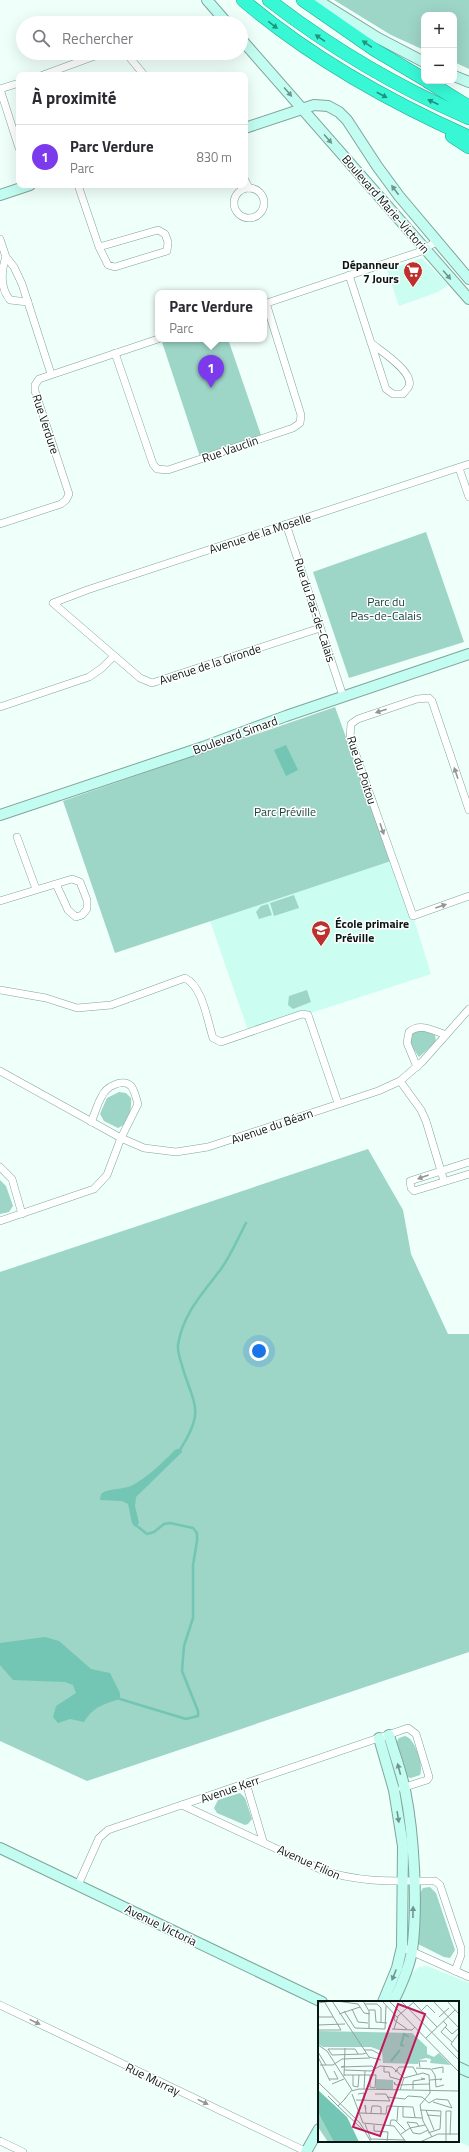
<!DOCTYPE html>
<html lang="fr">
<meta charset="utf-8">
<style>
body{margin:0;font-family:"Titillium Web",sans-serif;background:#f2f2f3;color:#2b2b33}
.controls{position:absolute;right:12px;top:12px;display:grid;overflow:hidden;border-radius:8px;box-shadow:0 4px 16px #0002}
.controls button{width:36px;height:36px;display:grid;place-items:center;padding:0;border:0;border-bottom:1px solid #e1e1e2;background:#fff;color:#2b2b33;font:20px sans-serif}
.you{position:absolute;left:259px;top:1351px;width:14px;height:14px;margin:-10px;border:3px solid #fff;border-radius:50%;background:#1a73e8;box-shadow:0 0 0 6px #1a73e833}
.badge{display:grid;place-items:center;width:26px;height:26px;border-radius:50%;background:#7c3aed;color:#fff;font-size:13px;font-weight:700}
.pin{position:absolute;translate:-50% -33px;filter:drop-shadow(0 1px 2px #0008)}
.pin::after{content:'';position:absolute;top:21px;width:14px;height:12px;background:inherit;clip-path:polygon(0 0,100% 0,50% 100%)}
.popup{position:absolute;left:155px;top:290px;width:112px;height:52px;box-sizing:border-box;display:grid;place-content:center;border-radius:8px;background:#fff;filter:drop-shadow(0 1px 3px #0005);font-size:13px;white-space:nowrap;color:#7c7c81}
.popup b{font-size:15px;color:#2b2b33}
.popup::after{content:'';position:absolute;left:50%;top:100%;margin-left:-8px;border:8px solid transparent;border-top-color:#fff}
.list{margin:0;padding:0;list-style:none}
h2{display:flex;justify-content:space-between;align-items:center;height:52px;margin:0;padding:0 16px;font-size:17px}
h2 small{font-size:13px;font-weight:400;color:#7c7c81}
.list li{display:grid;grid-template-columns:26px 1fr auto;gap:12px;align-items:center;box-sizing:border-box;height:64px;padding:0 16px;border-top:1px solid #e1e1e2}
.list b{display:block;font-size:15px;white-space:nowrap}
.list p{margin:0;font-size:13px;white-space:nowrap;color:#7c7c81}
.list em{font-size:13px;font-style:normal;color:#7c7c81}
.icon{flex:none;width:22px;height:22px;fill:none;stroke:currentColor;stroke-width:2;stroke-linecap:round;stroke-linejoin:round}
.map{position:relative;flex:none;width:469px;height:2152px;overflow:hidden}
.search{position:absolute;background:#fff;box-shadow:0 4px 16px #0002;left:16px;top:16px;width:232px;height:44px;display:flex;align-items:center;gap:10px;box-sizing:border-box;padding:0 14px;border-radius:22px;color:#7c7c81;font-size:15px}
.panel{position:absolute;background:#fff;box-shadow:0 4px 16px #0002;left:16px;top:72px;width:232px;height:116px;border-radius:8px}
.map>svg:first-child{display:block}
</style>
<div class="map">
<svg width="469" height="2152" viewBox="0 0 469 2152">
<rect width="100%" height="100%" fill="#effffa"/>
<g fill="#cbfdf0">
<path d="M422 258 448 285 438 292 399 306 387 270Z"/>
<path d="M391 861 413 916 431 974 249 1033 210 921Z"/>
<path d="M427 1966 469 1983V2146L457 2141 458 2002H396L411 1974 419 1967Z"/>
</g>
<g fill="#9dd5c7">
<path d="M334 0H469V69L454 62V15H424V50L391 35Z"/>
<path d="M161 339H228L262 438 201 460Z"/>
<path d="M426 532 464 642 349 678 313 572Z"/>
<path d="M335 707 391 861 115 953 63 801Z"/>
<path d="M294 895 299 908 274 916 270 903Z"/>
<path d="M268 904 272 915 259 919 256 912 261 906Z"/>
<path d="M307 990 311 1002 293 1009 288 1005 289 996Z"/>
<path d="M422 1030 435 1035 436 1042 419 1057 410 1044 411 1034 415 1031Z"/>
<path d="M119 1092 126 1093 131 1098C132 1108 129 1124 118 1128L104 1121 100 1114 107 1098Z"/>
<path d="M368 1149 403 1210 411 1254 448 1334H469V1652L87 1781 0 1741V1272Z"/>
<path d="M0 1180 6 1186 13 1206 9 1212 0 1214Z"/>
<path d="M405 1736C415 1738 424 1766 420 1775L411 1778 407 1777 396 1743 399 1738Z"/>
<path d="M240 1793 245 1798 252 1819 248 1824 245 1825 217 1813 214 1808 218 1800Z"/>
<path d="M430 1887 436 1893 455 1950 450 1958 444 1957 418 1944 420 1893 423 1888Z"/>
</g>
<g fill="#72c6b3">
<path d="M286 745 298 770 286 776 274 750Z"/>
<path d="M181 1448 182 1452 179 1455 136 1497 135 1506 139 1523 135 1527 132 1523 128 1504 122 1501 100 1500 101 1494C108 1488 121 1490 131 1486 147 1478 162 1463 175 1450Z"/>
<path d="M45 1637 59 1641 91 1669 110 1673 120 1693V1699C104 1704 93 1707 84 1722L70 1719 58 1723 53 1717 56 1706 76 1693 73 1685 65 1682 13 1680 0 1665V1643Z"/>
</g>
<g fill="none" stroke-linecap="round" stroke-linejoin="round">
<g stroke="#72c6b3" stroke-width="2.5">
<path d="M181 1448C204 1411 195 1407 183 1369 181 1361 177 1352 178 1345 183 1313 203 1293 221 1269 231 1255 238 1238 246 1223"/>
<path d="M120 1699 186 1719 198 1716V1711L182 1671 184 1646 193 1618V1565L197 1541V1533L193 1528 170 1523 164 1524 154 1532 147 1534 137 1526"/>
</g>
<g stroke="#80a59b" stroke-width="8">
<g id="street">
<path d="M126 53 144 75"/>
<path d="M43 75 103 53"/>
<path d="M19 83 0 89 19 148"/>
<path d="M245 180 249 188"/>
<path d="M78 185 99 247 108 265 115 267 167 251 168 242 165 234 158 230 99 247"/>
<circle cx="249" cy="203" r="15"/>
<path d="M0 239 6 257 14 267 22 284 51 374"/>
<path d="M6 257C1 271 0 288 10 300L28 302"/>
<path d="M349 275 386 389 393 394H403C404 392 408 389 409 386 414 372 381 351 371 343"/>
<path d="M264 304 419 252 436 242"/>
<path d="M115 353 153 464 157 469 168 470 293 428 300 423 301 415 266 303"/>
<path d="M459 468 469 497"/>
<path d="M0 524 61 504 66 500 69 494 35 391V385L39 379 158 339"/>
<path d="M286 524 343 696"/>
<path d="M320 628 152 683 140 678 53 603 87 590 469 464"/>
<path d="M0 707 89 677 102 668 114 656"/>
<path d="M469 810 432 701 429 698 417 699 358 719 351 724 350 738 413 916 469 896"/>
<path d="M17 837 36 889"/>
<path d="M0 901 72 879 80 882 87 900V909L82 915 76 917 68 910 56 884"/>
<path d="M0 990 46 998 77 1008 111 1005 185 978C203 987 207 1020 213 1038L221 1042 302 1014 308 1015 338 1103"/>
<path d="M417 1067 407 1043 409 1032C420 1022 434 1031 446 1035"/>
<path d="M0 1071 121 1138 144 1148 176 1152 208 1147 378 1091 400 1081 422 1062 469 1009"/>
<path d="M400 1081 421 1110 426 1121 444 1181"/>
<path d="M469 1162 410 1181 411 1188 414 1191 469 1174"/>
<path d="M0 1167 12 1179 22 1214"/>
<path d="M0 1221 94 1189 107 1175 121 1138 138 1104C136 1098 135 1091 131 1086 122 1078 106 1087 102 1096 97 1104 95 1114 91 1122"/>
<path d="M246 1783 263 1841"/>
<path d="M182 1805 322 1870C359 1883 397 1881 435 1881L440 1885 461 1948V1955L455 1971"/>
<path d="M78 1885 99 1838 108 1830 408 1728 416 1734 429 1777 427 1780 402 1788"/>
<path d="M402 1947 469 1977"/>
<path d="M0 2005 307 2152"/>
<path d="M0 2141 23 2152"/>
</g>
</g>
<g stroke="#80a59b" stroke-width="12">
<g id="secondary">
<path d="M207 0 227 23"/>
<path d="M317 0 378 38 424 62"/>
<path d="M241 39 469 299"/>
<path d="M454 76 469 82"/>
<path d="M245 128 314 105 328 106 339 112 347 120 377 166 399 196 469 279"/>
<path d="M0 195 30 185"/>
<path d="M0 815 203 747 286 716 469 654"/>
<path d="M389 1735C394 1753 401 1771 405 1790 414 1834 418 1906 412 1951 409 1968 401 1986 393 2002"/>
<path d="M379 1738 394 1790 403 1846 402 1947 397 1968 383 2002"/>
<path d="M0 1848 322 2002"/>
<path d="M458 2067 469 2072"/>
<path d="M306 2152 319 2129"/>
</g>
</g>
<g stroke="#27a991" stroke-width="14">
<g id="highway">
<path d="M243 0C311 58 388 101 469 137"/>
<path d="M269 0C331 48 397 87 469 118"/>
<path d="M303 0 375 50 424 79"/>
<path d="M427 81 469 107"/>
<path d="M452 136 469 147"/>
</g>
</g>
<use href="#street" stroke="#fff" stroke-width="7"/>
<use href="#secondary" stroke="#c3fdf2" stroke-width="10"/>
<use href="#highway" stroke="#37f7d5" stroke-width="13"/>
</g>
<defs><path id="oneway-solid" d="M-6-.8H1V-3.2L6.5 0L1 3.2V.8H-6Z"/></defs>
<g fill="#22927e">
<use href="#oneway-solid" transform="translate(273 25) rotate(38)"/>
<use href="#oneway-solid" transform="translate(320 38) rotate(-146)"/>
<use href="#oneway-solid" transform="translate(367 44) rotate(-146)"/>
<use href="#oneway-solid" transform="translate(382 95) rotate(28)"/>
<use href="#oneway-solid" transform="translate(433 102) rotate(-155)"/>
</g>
<g fill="#6f968e">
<use href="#oneway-solid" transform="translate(288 92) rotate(49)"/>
<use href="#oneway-solid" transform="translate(328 139) rotate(49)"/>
<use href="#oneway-solid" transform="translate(395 190) rotate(-127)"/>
<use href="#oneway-solid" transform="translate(447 275) rotate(49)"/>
<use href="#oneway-solid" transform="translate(399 1769) rotate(-105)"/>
<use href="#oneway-solid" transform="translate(398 1817) rotate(81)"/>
<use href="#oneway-solid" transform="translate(413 1912) rotate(-89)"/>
<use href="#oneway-solid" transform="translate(394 1975) rotate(112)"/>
</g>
<g fill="#909795">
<use href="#oneway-solid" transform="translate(381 711) rotate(162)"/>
<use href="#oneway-solid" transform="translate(456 773) rotate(-109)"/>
<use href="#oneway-solid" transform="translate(382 829) rotate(71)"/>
<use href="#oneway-solid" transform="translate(441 906) rotate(-19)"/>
<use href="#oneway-solid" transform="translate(423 1177) rotate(160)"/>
<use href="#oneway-solid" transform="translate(35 2022) rotate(26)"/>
<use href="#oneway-solid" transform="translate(203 2102) rotate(26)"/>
</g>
<defs>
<g id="supermarket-pin" transform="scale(1)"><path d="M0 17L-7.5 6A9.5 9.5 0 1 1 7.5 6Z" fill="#be302b" stroke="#fff"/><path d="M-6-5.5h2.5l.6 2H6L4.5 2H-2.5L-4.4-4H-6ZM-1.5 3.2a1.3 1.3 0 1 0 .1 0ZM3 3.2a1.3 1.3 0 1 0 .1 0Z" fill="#fff"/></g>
<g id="school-pin" transform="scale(1)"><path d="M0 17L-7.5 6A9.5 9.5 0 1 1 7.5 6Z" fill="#be302b" stroke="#fff"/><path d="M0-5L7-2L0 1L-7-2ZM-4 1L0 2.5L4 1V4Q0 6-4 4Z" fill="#fff"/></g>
</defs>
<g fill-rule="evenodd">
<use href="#supermarket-pin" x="413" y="271"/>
<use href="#school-pin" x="321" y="930"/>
</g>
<g text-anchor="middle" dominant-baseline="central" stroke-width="3" stroke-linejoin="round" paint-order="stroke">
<g font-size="12" fill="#091714" stroke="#fff">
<text transform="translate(386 204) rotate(49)">Boulevard Marie-Victorin</text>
<text transform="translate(46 424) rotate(72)">Rue Verdure</text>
<text transform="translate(230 449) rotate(-19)">Rue Vauclin</text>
<text transform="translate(260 533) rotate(-18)">Avenue de la Moselle</text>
<text transform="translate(315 610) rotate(72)">Rue du Pas-de-Calais</text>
<text transform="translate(210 664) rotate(-18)">Avenue de la Gironde</text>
<text transform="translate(235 735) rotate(-20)">Boulevard Simard</text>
<text transform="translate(362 770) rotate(72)">Rue du Poitou</text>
<text transform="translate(272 1126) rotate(-19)">Avenue du Béarn</text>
<text transform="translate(230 1789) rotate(-19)">Avenue Kerr</text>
<text transform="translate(309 1862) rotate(24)">Avenue Filion</text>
<text transform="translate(161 1925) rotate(26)">Avenue Victoria</text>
<text transform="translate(153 2079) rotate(26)">Rue Murray</text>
</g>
<g font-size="12" font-weight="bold" fill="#091714" stroke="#fff" text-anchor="end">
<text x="399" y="264">Dépanneur<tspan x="399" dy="14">7 Jours</tspan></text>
<text x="335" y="923" text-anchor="start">École primaire<tspan x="335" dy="14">Préville</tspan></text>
</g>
<g font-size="12" fill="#1a4139" stroke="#fff">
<text x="386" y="601">Parc du<tspan x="386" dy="14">Pas-de-Calais</tspan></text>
<text x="285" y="811">Parc Préville</text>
</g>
</g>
<g transform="translate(318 2001)">
<rect width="141" height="141" fill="#effffa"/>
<path d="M0 30 94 32 109 46V53L116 56 121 52 133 64 112 62 113 58 108 57 101 59 100 63 65 62 64 50 53 46H5L0 43ZM58 78 75 79V88H58ZM0 111 8 123 16 141H10L0 126Z" fill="#9dd5c7"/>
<path d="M0 89 29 116 41 141H16L0 111Z" fill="#72c6b3"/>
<path fill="none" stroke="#72c6b3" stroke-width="2" d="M86 45 83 44 86 33 91 36M73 60 82 49"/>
<path fill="none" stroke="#93a29e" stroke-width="1" d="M18 0 40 3 46 12 52 13M45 0 51 10V27M64 0 79 16M71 0 141 71M83 0 141 59M115 0 141 27M129 0 141 13M95 1 119 26M0 2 14 0 51 56 63 59M47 3H59L63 7V22M34 8 40 21 50 22M51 9H57L58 21 69 22M26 10 37 27 67 28 68 5M103 10 109 4 117 12M21 13 42 6M77 14 76 19 89 28M0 16H15M121 16 131 7M125 20 129 24 123 31 134 41M0 24 27 23M127 26 134 33 141 27M74 28 94 29 97 26M76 28 80 15 97 0M0 29H23L6 0M141 32 133 43 141 52M108 37 137 9M0 44 9 50 34 89M46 49H54L61 53M0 51 8 64M40 53 37 48H10L14 54 45 53 48 52M0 56 12 80M2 64H15L24 58 52 57M27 65 23 66 54 65 57 68M66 65V71H71L72 76 83 79M102 66 101 60H109M98 67 113 68 117 74 118 86 126 84M114 68 125 66V72M26 69 53 70 62 65 74 66 86 77M80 69 77 71 81 66H95L99 73M26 74H58L57 87 52 86V74M35 74V85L40 86 41 74M26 75 27 47M11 78H20L16 70M112 79 124 78 122 79M0 81 42 122 53 141M14 83 26 78M77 84 76 81 78 84 112 83M46 88 47 70M95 88V80L107 78 103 77M82 89 86 77 105 72 111 74 112 92 102 104 105 120 114 136M34 93 45 122 76 125 88 141M40 93 46 92V99M57 93H68L72 100M10 95 20 105M69 96 87 98 90 95 104 96 111 102 118 98 130 99 134 107M28 97 20 105 45 129M26 99 33 90 41 88 141 90M38 99 72 100M115 101 134 107M85 106V116L104 117M102 109 123 110 122 128 110 132M108 109 116 129M42 112 68 113 69 105 95 106 97 116M48 112 47 104 48 108M53 112 54 105H60L63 106V113M109 114 122 115M79 120 80 106M47 123 53 139M56 124V130L70 131 69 141M72 124 73 119H77L88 130M101 126 99 122 89 121 95 132 102 133 110 129M83 133 92 127 107 124M53 138 87 139M102 141 120 133H141M128 141V110H133L132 134"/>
<path fill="#c2185b" fill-opacity="0.15" stroke="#c2185b" stroke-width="2" d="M80 3 107 13 62 135 35 126Z"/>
<rect width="141" height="141" fill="none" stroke="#091714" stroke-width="2"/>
</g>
</svg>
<div class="controls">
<button>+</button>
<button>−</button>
</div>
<div class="you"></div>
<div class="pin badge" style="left:211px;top:388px">1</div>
<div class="popup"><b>Parc Verdure</b>Parc</div>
<div class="search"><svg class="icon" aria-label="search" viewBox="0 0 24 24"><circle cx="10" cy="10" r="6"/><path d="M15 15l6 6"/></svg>Rechercher</div>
<section class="panel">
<h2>À proximité<small></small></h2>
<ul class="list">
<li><span class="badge">1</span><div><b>Parc Verdure</b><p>Parc</p></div><em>830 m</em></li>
</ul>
</section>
</div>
